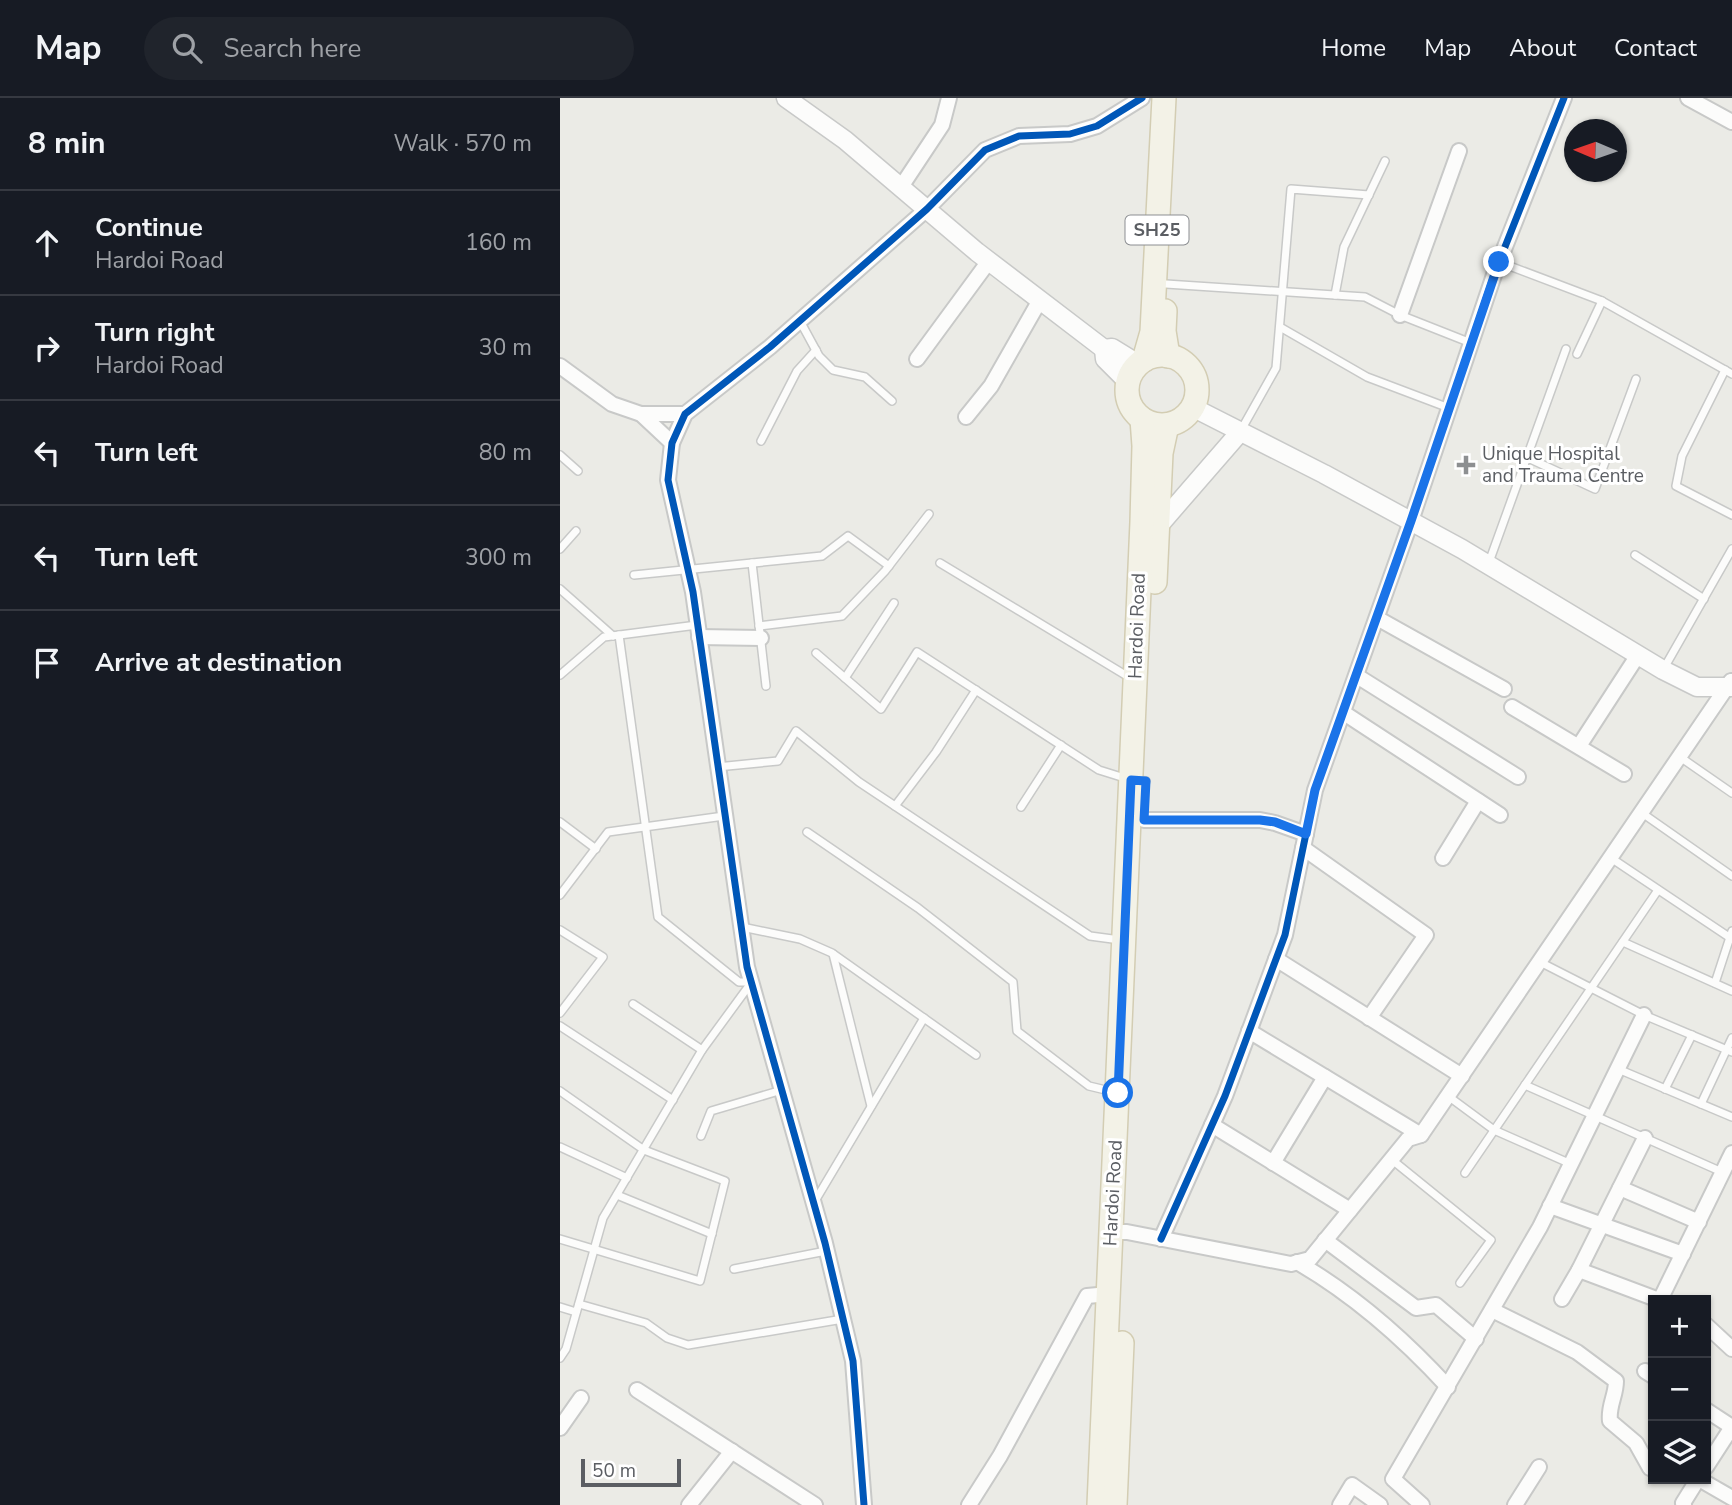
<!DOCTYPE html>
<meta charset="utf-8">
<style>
body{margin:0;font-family:"Nunito Sans",sans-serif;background:#20242c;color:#f1f3f6}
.controls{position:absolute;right:21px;bottom:21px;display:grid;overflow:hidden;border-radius:0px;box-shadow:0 2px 5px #0004}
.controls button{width:63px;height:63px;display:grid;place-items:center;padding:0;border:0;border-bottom:2px solid #363941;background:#171b24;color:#f1f3f6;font:35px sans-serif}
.compass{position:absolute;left:1004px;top:21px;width:63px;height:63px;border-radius:50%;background:#171b24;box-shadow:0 2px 5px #0004;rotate:272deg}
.scale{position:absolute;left:21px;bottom:18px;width:100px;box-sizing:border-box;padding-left:7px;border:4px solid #5b5e63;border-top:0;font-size:19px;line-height:24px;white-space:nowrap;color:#5b5e63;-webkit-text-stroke:5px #fff;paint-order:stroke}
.stop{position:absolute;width:21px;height:21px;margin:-16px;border:5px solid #1a73e8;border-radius:50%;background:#fff}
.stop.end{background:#1a73e8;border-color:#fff;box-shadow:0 2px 7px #0008}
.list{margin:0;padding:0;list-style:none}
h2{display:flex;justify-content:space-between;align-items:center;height:91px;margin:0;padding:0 28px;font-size:30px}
h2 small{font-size:23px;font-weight:400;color:#9ea1a6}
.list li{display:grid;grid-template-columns:46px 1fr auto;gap:21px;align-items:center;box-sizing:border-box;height:105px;padding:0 28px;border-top:2px solid #363941}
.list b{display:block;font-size:26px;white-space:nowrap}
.list p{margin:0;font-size:23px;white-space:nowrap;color:#9ea1a6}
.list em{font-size:23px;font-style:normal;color:#9ea1a6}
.icon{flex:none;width:38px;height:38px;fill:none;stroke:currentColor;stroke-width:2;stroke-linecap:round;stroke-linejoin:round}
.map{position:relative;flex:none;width:1172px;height:1407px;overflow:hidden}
header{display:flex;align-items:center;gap:42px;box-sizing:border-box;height:98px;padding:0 35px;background:#171b24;border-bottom:2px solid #363941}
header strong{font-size:33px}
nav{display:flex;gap:38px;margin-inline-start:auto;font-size:24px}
.search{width:490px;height:63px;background:#20242c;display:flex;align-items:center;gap:18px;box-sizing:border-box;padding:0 24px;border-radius:38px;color:#9ea1a6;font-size:26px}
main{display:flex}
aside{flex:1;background:#171b24}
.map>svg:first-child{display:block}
</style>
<header>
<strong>Map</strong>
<div class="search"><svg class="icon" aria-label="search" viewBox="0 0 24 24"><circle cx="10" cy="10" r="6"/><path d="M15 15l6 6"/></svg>Search here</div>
<nav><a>Home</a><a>Map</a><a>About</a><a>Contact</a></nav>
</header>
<main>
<aside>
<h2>8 min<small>Walk · 570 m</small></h2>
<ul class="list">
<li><svg class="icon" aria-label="ahead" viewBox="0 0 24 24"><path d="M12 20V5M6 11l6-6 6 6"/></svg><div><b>Continue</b><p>Hardoi Road</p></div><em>160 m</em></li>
<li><svg class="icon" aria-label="right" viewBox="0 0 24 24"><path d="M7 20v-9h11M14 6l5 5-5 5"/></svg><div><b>Turn right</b><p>Hardoi Road</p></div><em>30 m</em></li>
<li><svg class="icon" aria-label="left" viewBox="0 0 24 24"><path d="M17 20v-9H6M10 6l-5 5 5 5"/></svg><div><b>Turn left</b></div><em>80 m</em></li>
<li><svg class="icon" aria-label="left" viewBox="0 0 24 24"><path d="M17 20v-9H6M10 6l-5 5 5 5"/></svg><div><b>Turn left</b></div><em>300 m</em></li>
<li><svg class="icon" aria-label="arrive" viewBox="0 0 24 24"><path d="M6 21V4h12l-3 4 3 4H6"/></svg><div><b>Arrive at destination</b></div></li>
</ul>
</aside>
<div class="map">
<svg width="1172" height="1407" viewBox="0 0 1172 1407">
<rect width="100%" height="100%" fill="#ebebe6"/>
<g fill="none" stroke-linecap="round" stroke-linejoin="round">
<g stroke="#c8c9c8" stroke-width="10">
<g id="service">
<path d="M939 164 1042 203 1172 276"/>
<path d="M606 186 805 199 840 217 911 245"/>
<path d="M775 197 784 149 825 63"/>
<path d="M240 223 259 258 273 272 305 279 332 303"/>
<path d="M720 229 807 279 889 310"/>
<path d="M1017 256 1042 203"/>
<path d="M1165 272 1122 358 1116 388 1172 417"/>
<path d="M680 334 716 270 731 91 809 97"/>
<path d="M201 343 237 273 256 252"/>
<path d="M0 357 18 373"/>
<path d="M966 359 1035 391 1076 281"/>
<path d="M0 451 16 433"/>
<path d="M1075 457 1144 501"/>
<path d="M192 465 206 588"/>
<path d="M380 465 572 581"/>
<path d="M928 467 1006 251"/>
<path d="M74 477 262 458 288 438 329 468"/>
<path d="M0 491 53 538"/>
<path d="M199 528 282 518 325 473 369 416"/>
<path d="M59 537 98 819 179 884H191"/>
<path d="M256 555 321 611 357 554 539 672 571 682 586 683"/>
<path d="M1103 572 1172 451"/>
<path d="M0 577 44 539 137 527"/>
<path d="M285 580 334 505"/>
<path d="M1120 659 1172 695"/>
<path d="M157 669 218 663 236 633 299 684 530 838 560 842"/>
<path d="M335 708 376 654 416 592"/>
<path d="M461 709 501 647"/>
<path d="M1082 715 1172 778"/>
<path d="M0 724 36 751"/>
<path d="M247 734 358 810 453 884 457 933 529 988 554 994"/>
<path d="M1051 760 1172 841"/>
<path d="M0 797 48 734 164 718"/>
<path d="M182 829 240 841 272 855 416 957"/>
<path d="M0 832 43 859 0 915"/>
<path d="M1063 844 1172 893"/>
<path d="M273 856 311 1008"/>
<path d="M980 864 1084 917 1172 954"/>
<path d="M1155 885 1172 833"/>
<path d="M73 906 142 952"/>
<path d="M0 928 113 1002"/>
<path d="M1058 971 1172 1019"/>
<path d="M965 987 1162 1074"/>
<path d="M1105 991 1132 937"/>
<path d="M0 993 84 1052 165 1083 140 1183 0 1141"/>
<path d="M888 998 934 1032 1011 1066"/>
<path d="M1141 1006 1172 940"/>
<path d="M141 1038 151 1013 222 992"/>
<path d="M0 1049 67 1080"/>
<path d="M831 1061 931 1142 900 1185"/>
<path d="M905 1075 1098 792"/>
<path d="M57 1097 152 1136"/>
<path d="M255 1103 364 920"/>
<path d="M174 1171 266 1153"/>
<path d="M19 1206 86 1225 107 1240 128 1247 283 1221"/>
<path d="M0 1209 16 1214"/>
<path d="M0 1260 6 1251 43 1120 142 952 191 885"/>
</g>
</g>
<g stroke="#c8c9c8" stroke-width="18">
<g id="minor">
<path d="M1128 0 1172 24"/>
<path d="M341 89 382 27 389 0"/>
<path d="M840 217 899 53"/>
<path d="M357 261 429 163"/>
<path d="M0 268 52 306 81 316H125"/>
<path d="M81 316 112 345"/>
<path d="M406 319 431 288 480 202"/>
<path d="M817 520 944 591"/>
<path d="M139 539 201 540"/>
<path d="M797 578 958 679"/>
<path d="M952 609 1064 676"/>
<path d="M784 615 940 717"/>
<path d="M1019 648 1078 557"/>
<path d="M584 722H700L715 725 746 736"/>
<path d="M743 750 866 837 809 920"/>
<path d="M883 760 918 703"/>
<path d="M716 861 902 978"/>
<path d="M689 933 861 1037"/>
<path d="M652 1027 790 1112"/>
<path d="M713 1065 765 979"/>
<path d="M1060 1090 1139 1124"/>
<path d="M990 1108 1123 1156"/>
<path d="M552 1134H567L731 1166 750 1161 848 1041 861 1037 1171 583"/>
<path d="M601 1141 665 998 725 837 755 692 851 423 935 174 1004 0"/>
<path d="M765 1142 856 1210 876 1207 916 1241"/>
<path d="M737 1164C794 1197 844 1241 888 1289"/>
<path d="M1019 1172 1099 1202"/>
<path d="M1002 1201 1019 1172 1085 1040"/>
<path d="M1100 1202 1172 1055"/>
<path d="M932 1212 1017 1254 1056 1283C1056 1298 1048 1308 1050 1323L1076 1345 1090 1370"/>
<path d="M1146 1227 1172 1251"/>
<path d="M1085 1273 1093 1278"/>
<path d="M77 1292 255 1407"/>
<path d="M1146 1312 1172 1329"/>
<path d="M0 1330 21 1300"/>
<path d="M1146 1369 1172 1329"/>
<path d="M1139 1381 1172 1400"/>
<path d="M129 1407 172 1353"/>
<path d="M304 1407 293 1263 265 1145 187 869 133 494 108 382 112 345 125 316 210 249 367 111 425 52 459 38 510 36 537 28 582 0"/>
<path d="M409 1407 440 1358 527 1198 549 1196"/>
<path d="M780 1407 792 1387 820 1407"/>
<path d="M862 1407 833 1381 980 1129 1084 917"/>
<path d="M955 1407 979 1369"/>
<path d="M1124 1407 1123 1405 1138 1381"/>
</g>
</g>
<g stroke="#c8c9c8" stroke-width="21">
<g id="tertiary">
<path d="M226 0 285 42 417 154 544 251 552 250 578 266"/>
<path d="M544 251 545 261 568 284"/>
<path d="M632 309 764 376 902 451 1103 572 1137 589H1172"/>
<path d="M595 432 680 334"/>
</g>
</g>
<g stroke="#d3cdb3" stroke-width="26">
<g id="primary">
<path d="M605 213 604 233 608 258"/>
<circle cx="602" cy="292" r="35"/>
<path d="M584 262 592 234 604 0"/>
<path d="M595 484 601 355 607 327"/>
<path d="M539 1407 582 424 584 348 582 321"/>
<path d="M555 1407 562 1245"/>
</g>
</g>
<use href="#service" stroke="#fcfcfb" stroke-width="7"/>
<use href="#minor" stroke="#fcfcfb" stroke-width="14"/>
<use href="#tertiary" stroke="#fcfcfb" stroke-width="18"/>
<use href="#primary" stroke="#f3f2e7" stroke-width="23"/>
<g stroke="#fff" stroke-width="11">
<g id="cycleway">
<path d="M601 1141 665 998 725 837 755 692 851 423 935 174 1004 0"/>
<path d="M304 1407 293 1263 265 1145 187 869 133 494 108 382 112 345 125 316 210 249 367 111 425 52 459 38 510 36 537 28 582 0"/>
</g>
</g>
<use href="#cycleway" stroke="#0057b8" stroke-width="7"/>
</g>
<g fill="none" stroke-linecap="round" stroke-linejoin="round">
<path stroke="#1a73e8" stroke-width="9" d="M558 995 571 682 586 683 584 722H700L715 724 746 736 755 692 851 423 939 164"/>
</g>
<path fill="#8d8f91" stroke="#fff" stroke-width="2.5" d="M902.5 356.5h7v7h7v7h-7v7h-7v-7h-7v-7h7z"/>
<g text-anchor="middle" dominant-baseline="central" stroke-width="6" stroke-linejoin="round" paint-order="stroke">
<rect fill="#fff" stroke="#8c8e92" stroke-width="2" x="565.5" y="117.5" width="63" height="29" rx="5"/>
<g font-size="18" font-weight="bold" fill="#5b5e63">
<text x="597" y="132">SH25</text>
</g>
<g font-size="19" fill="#5b5e63" stroke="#fff" text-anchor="start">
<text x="922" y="356">Unique Hospital<tspan x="922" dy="22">and Trauma Centre</tspan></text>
</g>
<g font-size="19" fill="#5b5e63" stroke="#fff">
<text transform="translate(577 528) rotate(-88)">Hardoi Road</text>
<text transform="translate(553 1095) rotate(-87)">Hardoi Road</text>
</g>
</g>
</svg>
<div class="controls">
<button>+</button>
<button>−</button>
<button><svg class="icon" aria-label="layers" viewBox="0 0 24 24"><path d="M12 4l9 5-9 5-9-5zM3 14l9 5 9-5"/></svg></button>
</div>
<svg class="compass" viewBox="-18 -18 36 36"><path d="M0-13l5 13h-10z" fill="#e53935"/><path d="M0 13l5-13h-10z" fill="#9ea1a6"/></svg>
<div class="scale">50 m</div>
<div class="stop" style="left:558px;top:995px"></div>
<div class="stop end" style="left:939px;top:164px"></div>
</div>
</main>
